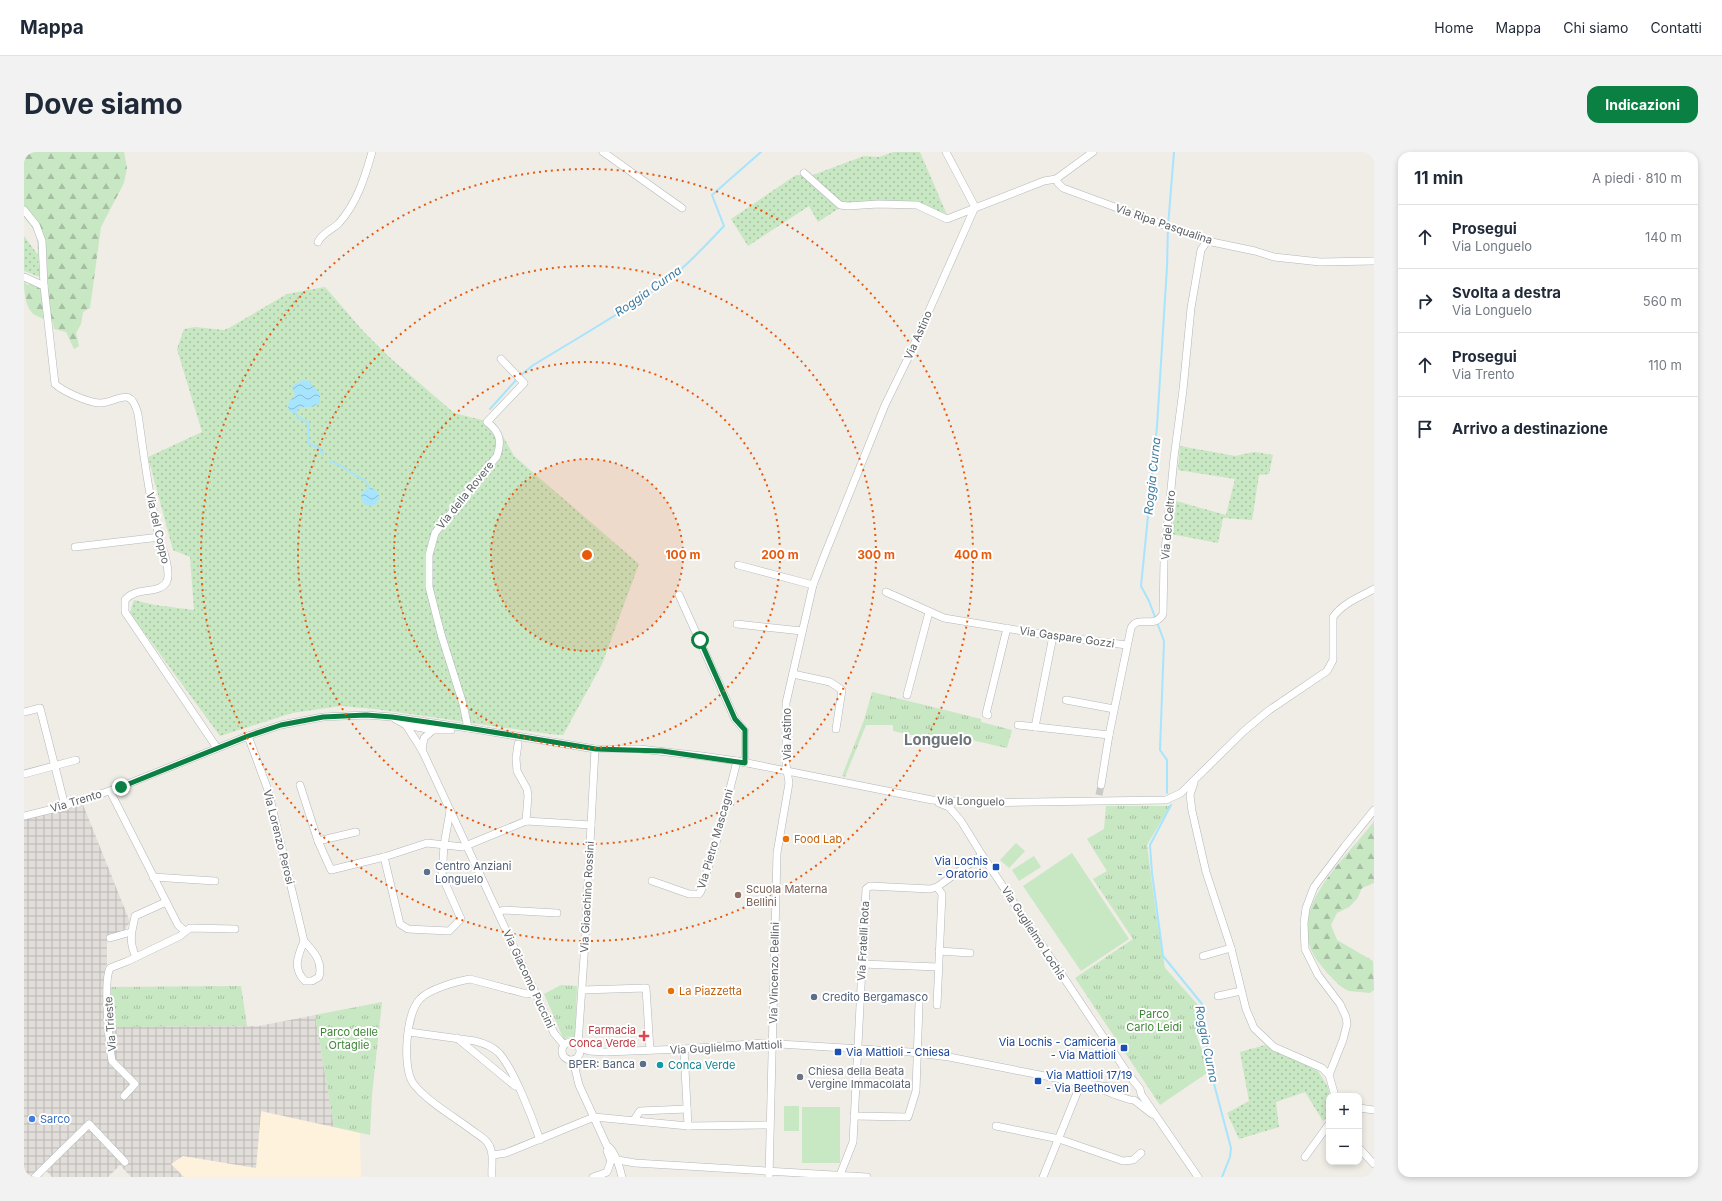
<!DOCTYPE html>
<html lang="it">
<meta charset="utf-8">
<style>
body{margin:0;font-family:Inter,sans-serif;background:#f2f2f3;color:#1f2937}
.controls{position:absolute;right:12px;bottom:12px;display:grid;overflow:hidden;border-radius:8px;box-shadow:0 2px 6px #0003}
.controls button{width:36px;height:36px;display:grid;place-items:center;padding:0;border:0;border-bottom:1px solid #e0e1e3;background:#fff;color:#1f2937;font:20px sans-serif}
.stop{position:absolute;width:12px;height:12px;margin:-9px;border:3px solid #0b8043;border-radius:50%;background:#fff}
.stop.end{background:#0b8043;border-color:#fff;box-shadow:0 1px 4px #0008}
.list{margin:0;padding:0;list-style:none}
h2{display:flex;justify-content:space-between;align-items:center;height:52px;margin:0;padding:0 16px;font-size:17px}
h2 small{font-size:13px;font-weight:400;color:#747a83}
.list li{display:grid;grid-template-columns:26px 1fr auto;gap:12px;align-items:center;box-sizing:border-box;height:64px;padding:0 16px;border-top:1px solid #e0e1e3}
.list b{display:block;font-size:15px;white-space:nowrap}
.list p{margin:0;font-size:13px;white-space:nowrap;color:#747a83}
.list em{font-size:13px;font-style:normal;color:#747a83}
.icon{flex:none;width:22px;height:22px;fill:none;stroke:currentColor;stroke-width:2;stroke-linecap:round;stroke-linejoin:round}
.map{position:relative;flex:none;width:1350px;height:1025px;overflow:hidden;border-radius:12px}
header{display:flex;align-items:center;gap:24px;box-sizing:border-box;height:56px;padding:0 20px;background:#fff;border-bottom:1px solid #e0e1e3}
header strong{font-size:19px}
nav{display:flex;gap:22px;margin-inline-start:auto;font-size:14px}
.intro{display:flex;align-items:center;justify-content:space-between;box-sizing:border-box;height:96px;padding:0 24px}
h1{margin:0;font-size:28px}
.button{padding:10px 18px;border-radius:12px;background:#0b8043;color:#fff;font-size:14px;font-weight:700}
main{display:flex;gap:24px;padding:0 24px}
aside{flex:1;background:#fff;border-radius:12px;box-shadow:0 2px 6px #0003}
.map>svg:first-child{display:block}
</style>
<header>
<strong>Mappa</strong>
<nav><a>Home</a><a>Mappa</a><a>Chi siamo</a><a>Contatti</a></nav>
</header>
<div class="intro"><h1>Dove siamo</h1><a class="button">Indicazioni</a></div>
<main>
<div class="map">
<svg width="1350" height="1025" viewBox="0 0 1350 1025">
<defs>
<pattern id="industrial-grid" width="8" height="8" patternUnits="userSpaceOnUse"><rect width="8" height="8" fill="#e1deda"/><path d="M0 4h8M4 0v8" fill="none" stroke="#bab7b5"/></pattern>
<pattern id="grass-dots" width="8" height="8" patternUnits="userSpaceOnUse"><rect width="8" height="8" fill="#c8e7c3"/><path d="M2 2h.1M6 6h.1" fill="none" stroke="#a6bfa2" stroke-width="1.8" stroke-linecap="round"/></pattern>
<pattern id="forest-firs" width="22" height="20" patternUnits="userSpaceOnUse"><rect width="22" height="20" fill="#c8e7c3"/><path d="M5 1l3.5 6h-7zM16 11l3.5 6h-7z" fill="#a6bfa2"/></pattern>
<pattern id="park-tufts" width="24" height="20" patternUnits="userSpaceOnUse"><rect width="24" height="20" fill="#c8e7c3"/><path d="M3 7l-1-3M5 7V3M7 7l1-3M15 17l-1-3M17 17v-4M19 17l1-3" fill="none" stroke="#a6bfa2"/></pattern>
<pattern id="water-waves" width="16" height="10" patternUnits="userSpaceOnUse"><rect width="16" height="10" fill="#a7e4fe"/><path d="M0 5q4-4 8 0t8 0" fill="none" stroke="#8bbcd1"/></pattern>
</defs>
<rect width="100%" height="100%" fill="#f0ece6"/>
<path fill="#fef2dd" d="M236 959 336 981 337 1025H160L147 1012 159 1004 232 1016Z"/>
<path fill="url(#industrial-grid)" d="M58 650 106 770 99 780 83 785V812L81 815 82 875 235 874 291 863 310 975 237 959 232 1016 159 1004 147 1012 160 1025H107L96 1013 84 1025H28L19 1015 8 1025H0V666Z"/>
<g fill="url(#grass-dots)">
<path d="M870 0H896L923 63 897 51 858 49 823 51 794 70 785 54 724 94 707 67 772 23H789L840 4 855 5Z"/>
<path d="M0 84 14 103 16 125 0 119Z"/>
<path d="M301 135 339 179 364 204 430 261 466 270 476 279 490 304 615 412 578 512 539 583 525 582 351 557 316 554 268 561 196 584 106 461 110 448 131 453 170 458 166 405 149 398 124 305 178 280 153 197 160 177 171 175 200 178 205 176 263 142Z"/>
<path d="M1156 294 1211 304 1230 300 1249 303 1245 322 1235 323 1228 368 1199 366 1194 391 1147 382 1152 349 1202 363 1211 327 1154 318Z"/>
<path d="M1241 893 1294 919 1304 935 1306 944H1305V965L1299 969 1281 940 1252 950 1255 975 1215 987 1203 961 1225 949 1216 900Z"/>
</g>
<g fill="url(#forest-firs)">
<path d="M0 0H100L103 16 100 31 77 75 66 156 59 160 57 172 52 181 55 194 50 197 42 180 30 177 29 170C23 168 16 166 11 163 2 158 0 140 0 130L4 133 15 128 16 125 13 86 10 78 0 65Z"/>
<path d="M1350 669V731L1338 736 1333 747 1325 755 1313 761 1307 773 1313 788 1349 809 1350 838 1346 841C1340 840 1332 840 1325 839 1316 836 1302 820 1296 812 1255 760 1322 708 1350 669Z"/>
</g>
<g fill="url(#park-tufts)">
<path d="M848 540 957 567V570L988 578 983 596 929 584 926 591 869 579V573H842L821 625 818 624 840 568Z"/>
<path d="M1082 654H1146L1123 693 1132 762 1141 816 1174 853 1178 873 1173 885 1186 919 1136 953 1051 826 1109 787 1069 727 1083 719 1063 687 1080 677Z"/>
<path d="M537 833 553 834 551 886 544 885 540 888 520 842Z"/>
<path d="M217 834 223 874 88 875 87 835Z"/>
<path d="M358 850 348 943 346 983 310 975 291 863Z"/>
</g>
<g fill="#c8e7c3">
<path d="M992 691 1001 699 985 716 976 708Z"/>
<path d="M1048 701 1105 787 1057 819 999 734Z"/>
<path d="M1010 704 1017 715 995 729 988 718Z"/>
<rect x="760" y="954" width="15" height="25"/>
<rect x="778" y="955" width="38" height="56"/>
</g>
<g fill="url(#water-waves)">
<path d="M279 228 286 229C287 231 288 234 290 235 297 243 296 238 296 251L288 255H276L272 260 268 261 264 256 265 249 271 243 268 234Z"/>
<circle cx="346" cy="345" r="9"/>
</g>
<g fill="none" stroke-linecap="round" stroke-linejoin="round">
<g stroke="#a7e4fe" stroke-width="2">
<path d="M496 224 508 214C553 186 600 160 643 129 664 113 682 93 700 74L688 43 737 0"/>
<path d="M466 257 493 227"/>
<path d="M271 260 275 266 285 271 284 291 296 297 299 303"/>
<path d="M306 310C316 312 321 316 329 322 336 326 343 327 345 336"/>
<path d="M1143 641V608L1136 598 1140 489 1125 449 1117 434 1133 274 1143 115 1144 74 1150 0"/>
<path d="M1147 653 1126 693 1128 721 1139 804 1178 852 1185 913 1207 996 1206 1005 1198 1025"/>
</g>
<path stroke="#cbcac6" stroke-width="7" stroke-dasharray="7 3.5" stroke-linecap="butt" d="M1075 643 1077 633"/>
<g stroke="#b3b7ba" stroke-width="8">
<g id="minor">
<path d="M579 0 658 56"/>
<path d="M922 0 951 55"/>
<path d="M780 21 816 53 824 54 854 52 893 53 923 67 1020 29 1032 27 1069 0"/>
<path d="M1032 27 1034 31 1039 36 1183 89 1231 99 1250 105 1296 110 1350 109"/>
<path d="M0 58 12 73 18 89 20 134 31 232C40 240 63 250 75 251 93 252 106 231 114 262 120 304 125 346 136 388 139 398 147 419 143 429 137 443 112 434 101 448V460L193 596"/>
<path d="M294 90C298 81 308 78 315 71 333 51 341 25 348 0"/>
<path d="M0 125 20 134"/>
<path d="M51 395 136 385"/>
<path d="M714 413 789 433"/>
<path d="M862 440 920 466 1029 484 1103 493"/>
<path d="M655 443 711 567 721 579V611"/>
<path d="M713 472 778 479"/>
<path d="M769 522 806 530 818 538 812 577"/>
<path d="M883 543 905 460"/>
<path d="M1042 548 1090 557"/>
<path d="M0 560 16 556 41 654"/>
<path d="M964 563 962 562 983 476"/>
<path d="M371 567 382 573 398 598 530 881 540 893"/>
<path d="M382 573 408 578H427"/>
<path d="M994 573 1085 583"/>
<path d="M1011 575 1029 484"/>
<path d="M444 576 439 552 417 482 405 435V403L411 381 473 304C478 289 476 280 463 270L500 231 477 207"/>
<path d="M224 584 244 638 280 789C290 800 299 809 295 825L288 829H281C268 816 274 804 280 789"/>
<path d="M494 592 492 606 493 619 503 637 504 644 502 669"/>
<path d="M398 598 400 586 410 577"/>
<path d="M0 622 52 608"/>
<path d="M1170 631 1166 643 1168 659 1182 720 1207 796 1222 857 1230 876 1250 895 1298 916 1305 923 1311 944"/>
<path d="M276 633 294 689 307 718 360 705 403 691 439 695 502 669 567 673"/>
<path d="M1077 633 1085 583 1107 476C1114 462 1130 478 1139 462L1140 409 1150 306 1159 238 1167 156 1177 98 1183 89"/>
<path d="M86 639 154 773 161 779"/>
<path d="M915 651 925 655 937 669 958 703 1104 922 1116 937 1117 942 1174 1025"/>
<path d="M0 664 41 654 91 637 224 584 257 573 299 565 342 563 368 565 444 576 571 597H616L678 604 713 609 908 648 951 651 1142 648 1157 641 1220 579 1244 559 1303 519 1309 508V465C1319 451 1336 445 1350 437"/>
<path d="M294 689 332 680"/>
<path d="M360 705 376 772 384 777 425 779 437 767 418 724 420 693 426 659"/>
<path d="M129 725 191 729"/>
<path d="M628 729 665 742H675L677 739 694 684 713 609"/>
<path d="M474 760 480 758 533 761"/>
<path d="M86 786 107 780"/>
<path d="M915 799 946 801"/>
<path d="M1179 804 1207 796"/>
<path d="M112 805C104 788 108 780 111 764L142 750"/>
<path d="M838 812 914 815"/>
<path d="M558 838 622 836 626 898"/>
<path d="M1194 844 1217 839"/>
<path d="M913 853 918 742 913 735"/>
<path d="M385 880 451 889C459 891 468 894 475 901 490 918 508 965 516 988"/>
<path d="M433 886 491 934"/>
<circle cx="547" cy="899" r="9"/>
<path d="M554 892 560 805 571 597"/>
<path d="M556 896 565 899 581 900 660 897 739 891 886 900 925 905 1062 932 1102 937"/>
<path d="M660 897 664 974"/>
<path d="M549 908 555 933 583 994C591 997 596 1017 598 1025"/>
<path d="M1305 923 1319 888 1323 872 1322 865 1316 852 1294 823 1281 797 1280 771 1282 756 1290 735 1321 694 1350 658"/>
<path d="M1078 937C1084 940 1106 949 1110 948L1128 962"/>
<path d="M100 944 111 932 88 909C85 892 79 829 86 816L104 809 156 784 166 776 211 777"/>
<path d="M1335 956 1350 958"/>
<path d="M830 964 884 965 892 939 895 852"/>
<path d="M610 968 616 959 663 957"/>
<path d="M972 974 1035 987 1099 1009 1109 1008 1117 1001"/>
<path d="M1335 996 1350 1012"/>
<path d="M469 1003 482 1001 570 965 664 974 746 973"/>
<path d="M1281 1005 1305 972"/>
<path d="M594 1008 611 1011 843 1025"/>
<path d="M583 1020 587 1009 583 999"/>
<path d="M816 1023 829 990 842 737 846 734 906 737 913 735 958 703"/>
<path d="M11 1025 65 972 101 1010"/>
<path d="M468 1025C467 1013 471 1000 463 990 460 986 453 982 449 979 432 966 401 948 389 931 378 915 382 861 396 847 405 837 434 829 446 827L503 842 511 841"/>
<path d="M569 1025 581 1021"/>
<path d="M745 1025 753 701 765 631 762 612V551L789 433 801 402 861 253 884 206 951 55"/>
<path d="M1019 1025 1057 931"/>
</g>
</g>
<use href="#minor" stroke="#fff" stroke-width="7"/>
</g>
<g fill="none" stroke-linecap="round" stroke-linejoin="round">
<path stroke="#0b8043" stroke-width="5" d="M97 635 224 584 257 573 299 565 342 563 368 565 444 576 572 597 638 599 721 611V578L711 567 676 488"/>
</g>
<circle cx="563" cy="403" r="96" fill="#e8590c" fill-opacity=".12"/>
<g fill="none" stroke="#e8590c" stroke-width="2" stroke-dasharray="2 4">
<circle cx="563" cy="403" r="96"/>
<circle cx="563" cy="403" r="193"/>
<circle cx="563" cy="403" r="289"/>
<circle cx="563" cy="403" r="386"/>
</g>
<g fill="#e8710a" stroke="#fff" stroke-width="1.5">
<circle cx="762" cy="687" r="4"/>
<circle cx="647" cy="839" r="4"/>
</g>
<g fill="#1a4fb4" stroke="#fff" stroke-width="1.5">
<rect x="968" y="711" width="8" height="8" rx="2"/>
<rect x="1096" y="892" width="8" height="8" rx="2"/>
<rect x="810" y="896" width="8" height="8" rx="2"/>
<rect x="1010" y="925" width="8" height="8" rx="2"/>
</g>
<g fill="#5c6f8a" stroke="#fff" stroke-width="1.5">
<circle cx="403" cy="720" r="4"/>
<circle cx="790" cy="845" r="4"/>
<circle cx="619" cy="912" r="4"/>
</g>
<circle fill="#8d6e63" stroke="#fff" stroke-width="1.5" cx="714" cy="743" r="4"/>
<path fill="#e0444e" stroke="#fff" stroke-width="1.5" d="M618 878h4v4h4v4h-4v4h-4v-4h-4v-4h4z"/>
<circle fill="#0f9aa8" stroke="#fff" stroke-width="1.5" cx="636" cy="913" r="4"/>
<circle fill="#6b7280" stroke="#fff" stroke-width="1.5" cx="776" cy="925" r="4"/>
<circle fill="#3f7fe0" stroke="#fff" stroke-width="1.5" cx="8" cy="967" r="4"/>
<g text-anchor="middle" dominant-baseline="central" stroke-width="4" stroke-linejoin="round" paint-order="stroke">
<g font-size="11" fill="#5d6266" stroke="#fff">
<text transform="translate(1140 72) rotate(19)">Via Ripa Pasqualina</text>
<text transform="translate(894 183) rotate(-66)">Via Astino</text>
<text transform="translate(441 343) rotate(-51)">Via della Rovere</text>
<text transform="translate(1144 373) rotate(-85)">Via del Celtro</text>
<text transform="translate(134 376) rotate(77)">Via del Coppo</text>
<text transform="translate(1043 485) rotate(8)">Via Gaspare Gozzi</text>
<text transform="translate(763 582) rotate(-90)">Via Astino</text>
<text transform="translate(52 649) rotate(-17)">Via Trento</text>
<text transform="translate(947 649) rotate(1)">Via Longuelo</text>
<text transform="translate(255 685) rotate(76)">Via Lorenzo Perosi</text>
<text transform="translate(691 687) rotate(-74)">Via Pietro Mascagni</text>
<text transform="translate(563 745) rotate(-87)">Via Gioachino Rossini</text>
<text transform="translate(1010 781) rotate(57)">Via Guglielmo Lochis</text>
<text transform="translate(839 789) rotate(-87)">Via Fratelli Rota</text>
<text transform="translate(750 821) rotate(-89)">Via Vincenzo Bellini</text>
<text transform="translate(505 827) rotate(65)">Via Giacomo Puccini</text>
<text transform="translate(86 872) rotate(-94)">Via Trieste</text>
<text transform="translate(702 895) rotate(-3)">Via Guglielmo Mattioli</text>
</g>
<g font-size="11" fill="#c56008" stroke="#fff" text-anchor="start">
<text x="770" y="687">Food Lab</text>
<text x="655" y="839">La Piazzetta</text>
</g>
<g font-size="11" fill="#164399" stroke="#fff" text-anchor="end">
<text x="964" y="709">Via Lochis<tspan x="964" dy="13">- Oratorio</tspan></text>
<text x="1092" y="890">Via Lochis - Camiceria<tspan x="1092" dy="13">- Via Mattioli</tspan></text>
<text x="822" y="900" text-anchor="start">Via Mattioli - Chiesa</text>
<text x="1022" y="923" text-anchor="start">Via Mattioli 17/19<tspan x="1022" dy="13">- Via Beethoven</tspan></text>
</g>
<g font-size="11" fill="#4e5e75" stroke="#fff" text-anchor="start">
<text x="411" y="714">Centro Anziani<tspan x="411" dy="13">Longuelo</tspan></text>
<text x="798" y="845">Credito Bergamasco</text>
<text x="611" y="912" text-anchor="end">BPER: Banca</text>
</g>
<g font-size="11" fill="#785e54" stroke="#fff" text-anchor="start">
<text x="722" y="737">Scuola Materna<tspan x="722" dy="13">Bellini</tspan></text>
</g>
<g font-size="11" fill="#3d8536" stroke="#fff">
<text x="1130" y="862">Parco<tspan x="1130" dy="13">Carlo Leidi</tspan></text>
<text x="325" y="880">Parco delle<tspan x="325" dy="13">Ortaglie</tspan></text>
</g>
<g font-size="11" fill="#be3a42" stroke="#fff" text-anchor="end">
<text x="612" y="878">Farmacia<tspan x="612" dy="13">Conca Verde</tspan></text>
</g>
<g font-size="11" fill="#0d838f" stroke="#fff" text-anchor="start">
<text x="644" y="913">Conca Verde</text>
</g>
<g font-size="11" fill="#5b616d" stroke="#fff" text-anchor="start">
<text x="784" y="919">Chiesa della Beata<tspan x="784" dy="13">Vergine Immacolata</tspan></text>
</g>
<g font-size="11" fill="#366cbe" stroke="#fff" text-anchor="start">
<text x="16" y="967">Sarco</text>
</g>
<g font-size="12" font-style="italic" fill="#3d7b9f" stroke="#fff">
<text transform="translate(624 139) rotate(-35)">Roggia Curna</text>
<text transform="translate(1128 324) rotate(-84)">Roggia Curna</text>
<text transform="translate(1183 892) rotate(79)">Roggia Curna</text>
</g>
<g font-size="15" font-weight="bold" fill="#6e7578" stroke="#fff">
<text x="914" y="587">Longuelo</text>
</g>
</g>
<circle cx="563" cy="403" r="6" fill="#e8590c" stroke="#fff" stroke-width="2"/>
<g font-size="12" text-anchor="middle" font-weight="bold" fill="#e8590c" stroke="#fff" stroke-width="4" stroke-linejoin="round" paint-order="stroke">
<text x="659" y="407">100 m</text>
<text x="756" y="407">200 m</text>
<text x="852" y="407">300 m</text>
<text x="949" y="407">400 m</text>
</g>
</svg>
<div class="controls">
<button>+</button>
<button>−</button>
</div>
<div class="stop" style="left:676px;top:488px"></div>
<div class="stop end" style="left:97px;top:635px"></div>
</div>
<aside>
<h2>11 min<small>A piedi · 810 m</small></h2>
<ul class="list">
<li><svg class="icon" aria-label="ahead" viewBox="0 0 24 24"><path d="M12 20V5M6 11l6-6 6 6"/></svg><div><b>Prosegui</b><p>Via Longuelo</p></div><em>140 m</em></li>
<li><svg class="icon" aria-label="right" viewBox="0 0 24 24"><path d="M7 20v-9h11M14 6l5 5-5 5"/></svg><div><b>Svolta a destra</b><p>Via Longuelo</p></div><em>560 m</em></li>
<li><svg class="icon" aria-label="ahead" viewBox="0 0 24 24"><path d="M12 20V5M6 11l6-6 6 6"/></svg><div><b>Prosegui</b><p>Via Trento</p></div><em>110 m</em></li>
<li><svg class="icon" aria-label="arrive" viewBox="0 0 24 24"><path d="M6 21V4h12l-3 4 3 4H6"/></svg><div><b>Arrivo a destinazione</b></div></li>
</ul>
</aside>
</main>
